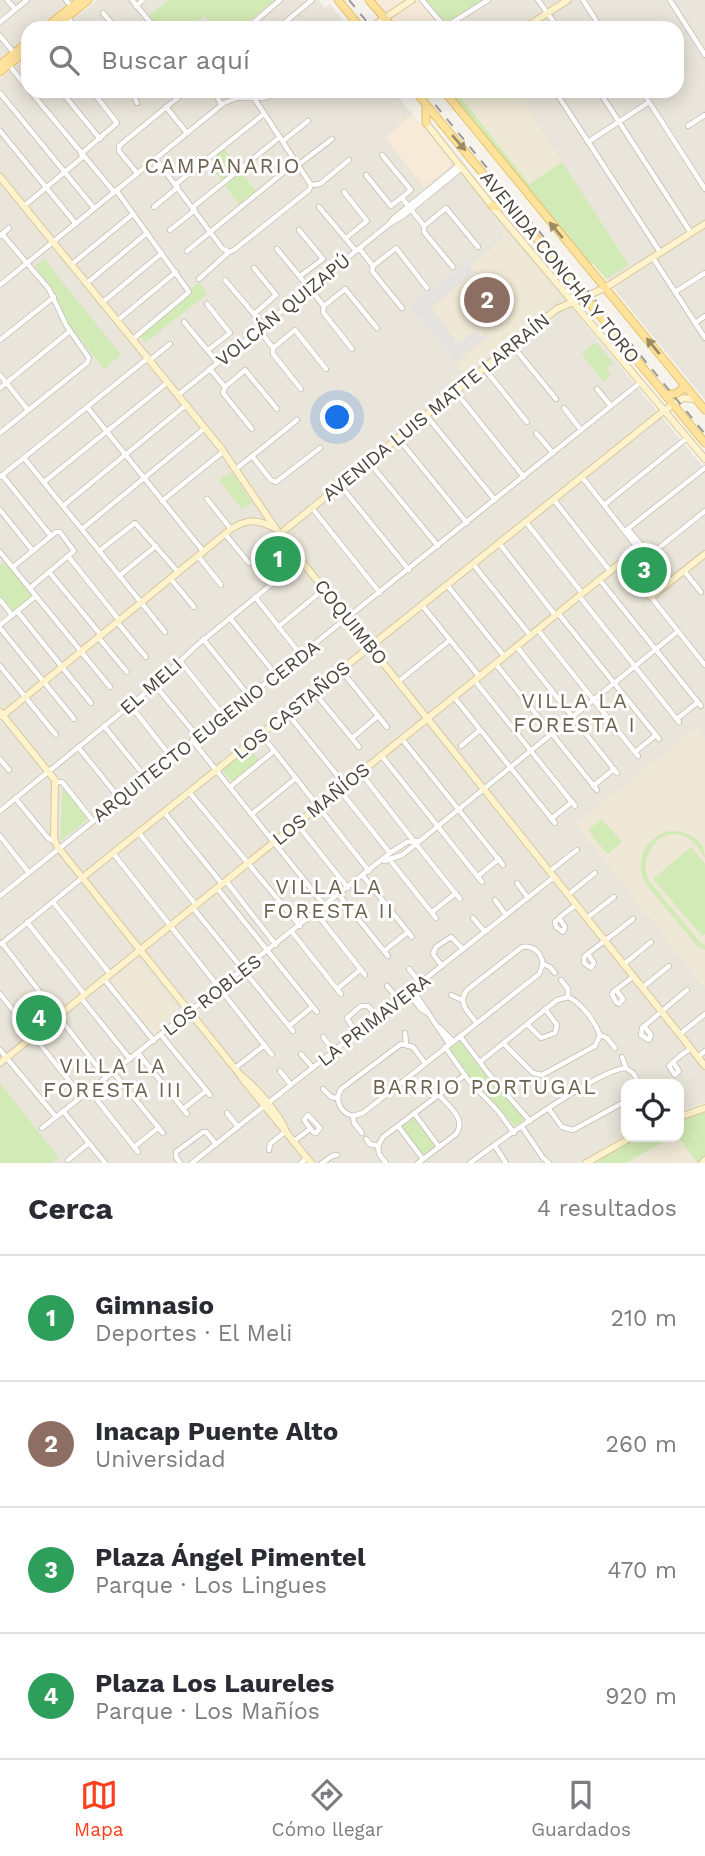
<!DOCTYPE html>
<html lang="es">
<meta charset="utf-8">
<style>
body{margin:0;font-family:"Work Sans",sans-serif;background:#f7f7f7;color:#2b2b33}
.controls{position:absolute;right:21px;bottom:21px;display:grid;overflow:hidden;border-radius:14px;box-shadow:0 4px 18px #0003}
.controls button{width:63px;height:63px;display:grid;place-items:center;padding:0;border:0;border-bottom:2px solid #e1e1e2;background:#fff;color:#2b2b33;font:35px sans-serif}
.you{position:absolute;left:338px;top:418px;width:24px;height:24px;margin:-18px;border:5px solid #fff;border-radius:50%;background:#1a73e8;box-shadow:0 0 0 10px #1a73e833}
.badge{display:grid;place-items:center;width:46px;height:46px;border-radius:50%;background:#fc3f1d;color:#fff;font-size:23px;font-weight:700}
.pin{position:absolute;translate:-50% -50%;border:4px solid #fff;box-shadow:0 2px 7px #0006}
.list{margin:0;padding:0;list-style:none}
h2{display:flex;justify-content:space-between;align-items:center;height:91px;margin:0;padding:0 28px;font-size:30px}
h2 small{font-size:23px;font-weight:400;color:#7c7c81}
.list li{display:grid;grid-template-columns:46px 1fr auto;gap:21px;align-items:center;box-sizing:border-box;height:126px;padding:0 28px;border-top:2px solid #e1e1e2}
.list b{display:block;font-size:26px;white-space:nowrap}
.list p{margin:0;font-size:23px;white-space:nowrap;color:#7c7c81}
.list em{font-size:23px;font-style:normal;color:#7c7c81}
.icon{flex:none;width:38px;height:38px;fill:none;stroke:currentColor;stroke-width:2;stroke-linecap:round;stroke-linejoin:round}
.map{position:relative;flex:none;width:705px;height:1163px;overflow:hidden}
.search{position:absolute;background:#fff;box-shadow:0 4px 18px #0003;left:21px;right:21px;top:21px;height:77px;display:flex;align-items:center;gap:18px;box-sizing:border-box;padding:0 24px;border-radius:21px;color:#7c7c81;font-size:26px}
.sheet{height:595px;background:#fff}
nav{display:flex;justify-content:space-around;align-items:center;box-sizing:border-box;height:98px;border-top:2px solid #e1e1e2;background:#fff;font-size:19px;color:#7c7c81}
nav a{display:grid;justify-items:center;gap:4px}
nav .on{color:#fc3f1d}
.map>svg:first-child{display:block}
</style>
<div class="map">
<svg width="705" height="1163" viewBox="0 0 705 1163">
<rect width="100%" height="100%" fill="#f6f3ec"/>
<g fill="#eae5da">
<path d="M0 0H72L39 28H28V37L0 61Z"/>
<path d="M97 0H318L325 8 330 4 350 28H63Z"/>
<path d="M418 0H705V400L592 262 590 265 448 91H677V28H440Z"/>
<path d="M28 56V91H393L705 469V739L697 728 576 824 705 987V1103L679 1111V1084H626V1135L579 1163H0V79Z"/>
</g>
<g fill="#f7ead8">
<path d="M375 0H418L440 28H398Z"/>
<path d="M412 114 452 163 451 166 425 188 385 138Z"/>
</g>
<g fill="#efe8d6">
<path d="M456 91H515L562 162 529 185Z"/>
<path d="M505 230 560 296 465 376 410 307Z"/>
<path d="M696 728 705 739V987L576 824Z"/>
<path d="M137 959 181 1013 154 1035 110 981Z"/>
<path d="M673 1137H678L698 1163H626Z"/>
</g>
<g fill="#d2eab5">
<path d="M169 0H275L240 28H214L204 16 189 28H159L149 16Z"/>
<path d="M424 0H481L482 1 444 24Z"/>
<path d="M448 91H456L529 184 562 162 629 265 606 279 592 262 590 265Z"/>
<path d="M224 149 239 167 222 180 207 162Z"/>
<path d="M241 172 256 191 239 204 225 186Z"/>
<path d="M44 259 121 355 104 369 67 322 52 288 35 266Z"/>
<path d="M199 283 207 294 145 343 140 336 191 294 190 290Z"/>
<path d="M596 342 613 363 606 369 611 375 603 382 582 354Z"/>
<path d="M231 472 252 502 242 509 219 480Z"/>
<path d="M639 549 663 580 648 591 624 560Z"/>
<path d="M5 562 33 596 12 613 0 598V566Z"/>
<path d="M248 747 259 760 232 782 222 769Z"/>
<path d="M63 788 87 817V820L62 840 60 839Z"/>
<path d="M602 819 622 842 608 854 588 831Z"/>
<path d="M669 831C686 830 705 839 705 858 701 852 696 844 691 840 665 820 636 854 649 881L700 942 705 945V950L697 946 645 883C634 860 645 838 669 831Z"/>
<path d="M691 847 705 864V934L702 936 653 879Z"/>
<path d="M460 1040 484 1073 526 1119 515 1126 472 1080 450 1048Z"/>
<path d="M0 1083 59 1158 52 1163H0Z"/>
<path d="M705 1111V1157L698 1163 678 1137 679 1119Z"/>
<path d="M414 1118 436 1147 423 1157 401 1128Z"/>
<path d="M637 1137H673L626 1163H591Z"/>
</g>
<path fill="#e5e3e0" d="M501 234 504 237 469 265 474 272 431 308 458 344 476 330 481 336 486 333 488 335 456 363 410 307Z"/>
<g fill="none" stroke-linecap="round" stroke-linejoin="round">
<g stroke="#c2bbae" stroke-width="6">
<g id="street">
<path d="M7 0 15 9"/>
<path d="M66 0 72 7"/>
<path d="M132 0 155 28"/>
<path d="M422 0 445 27 488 0"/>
<path d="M538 0 558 28"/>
<path d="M583 0 601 28"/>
<path d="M670 0 705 55"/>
<path d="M136 6 143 0"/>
<path d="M103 13 116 28"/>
<path d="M67 17 76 28"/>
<path d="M0 22 27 0"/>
<path d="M140 28 149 21"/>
<path d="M247 28 280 0"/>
<path d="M278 28 312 0"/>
<path d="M0 36 14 53"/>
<path d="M9 65 28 89"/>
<path d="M30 91 114 192"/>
<path d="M61 91 100 139"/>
<path d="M130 91 133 93 137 103"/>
<path d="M215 91 221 105"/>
<path d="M555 91 660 252"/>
<path d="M599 91 691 233"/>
<path d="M642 91 705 189"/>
<path d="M0 93 94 208"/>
<path d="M254 98 311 185"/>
<path d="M166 107 187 133"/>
<path d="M688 126 705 115"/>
<path d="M0 131 76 224"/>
<path d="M283 141 308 121"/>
<path d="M588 142 649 102"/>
<path d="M81 154 117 123 92 91"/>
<path d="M155 158 222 248 229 252"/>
<path d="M298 165 332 139"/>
<path d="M137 173 119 151V146L186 91"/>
<path d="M366 175 391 206 411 190 382 155"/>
<path d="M176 184 264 114"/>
<path d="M311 185 320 184 349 160"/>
<path d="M116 190 189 292 133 339"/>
<path d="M344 192 367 221 346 238"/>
<path d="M402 198 424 226V232L453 267"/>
<path d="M24 206 84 156"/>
<path d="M154 207 178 187"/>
<path d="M193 207 280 137"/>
<path d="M319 207 356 251"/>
<path d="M388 225 394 218 459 165"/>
<path d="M424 226 446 208 478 247"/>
<path d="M170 230 195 210"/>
<path d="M299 230 323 259 300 276"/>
<path d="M0 236 9 228"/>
<path d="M359 248 373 266 372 271 402 308"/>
<path d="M277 249 324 306 323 312 352 349"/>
<path d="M187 251 296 162"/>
<path d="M653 258 705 338"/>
<path d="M72 264 133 214"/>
<path d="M373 266 396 248 427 288"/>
<path d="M199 279 229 252 234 250 309 190 311 185"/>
<path d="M225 280 264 326"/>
<path d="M87 283 147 233"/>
<path d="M0 285 224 103 237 98H263L285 91"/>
<path d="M675 292 705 273"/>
<path d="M103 302 162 253"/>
<path d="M207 304 230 333 208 350"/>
<path d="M324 306 345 289 377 328"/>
<path d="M254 314 276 295 254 268"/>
<path d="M118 320 176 272"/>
<path d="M184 322 218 363"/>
<path d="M695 323 705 316"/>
<path d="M259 330 273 348V354L301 389"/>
<path d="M0 340 54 297"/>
<path d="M512 345 556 399"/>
<path d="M273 348 295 330 326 369"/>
<path d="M150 360 170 344"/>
<path d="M484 368 527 422"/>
<path d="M210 369 225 387"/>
<path d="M0 375 28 410"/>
<path d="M225 387 245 370 277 409"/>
<path d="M225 387 223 393 252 429"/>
<path d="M0 388 70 331"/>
<path d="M597 389 611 406"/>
<path d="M455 391 524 477"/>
<path d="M178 395 388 225 403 216 462 168"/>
<path d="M87 407 203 551"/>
<path d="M564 408 581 430"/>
<path d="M426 415 495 500"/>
<path d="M0 433 87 363 89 358 66 325 49 289 2 234"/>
<path d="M536 433 553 453"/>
<path d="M398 438 467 523"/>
<path d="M252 456 271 480 276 482 320 448"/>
<path d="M24 458 165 632"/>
<path d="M369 462 438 546"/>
<path d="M236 469 297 420"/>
<path d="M2 475 51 536"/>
<path d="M0 477 148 358"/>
<path d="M582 477 637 547"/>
<path d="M44 482 168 382"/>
<path d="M340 485 409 570"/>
<path d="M207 499 231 529"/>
<path d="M554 500 610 571"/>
<path d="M162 501 224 451"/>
<path d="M604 505 687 438"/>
<path d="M63 506 186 405"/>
<path d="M312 508 380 593"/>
<path d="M0 510 33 551"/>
<path d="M526 522 582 593"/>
<path d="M82 529 205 428"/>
<path d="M628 529 671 581"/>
<path d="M625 531 705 468"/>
<path d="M225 534 249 563"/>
<path d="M499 543 555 615"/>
<path d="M99 551 135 523 178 572"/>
<path d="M0 552 110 687"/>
<path d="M650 555 705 511"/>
<path d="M68 556 119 620"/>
<path d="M198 556 221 585"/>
<path d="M622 563 623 558 638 547"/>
<path d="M473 564 530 635"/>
<path d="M13 567 56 532H60L74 551 30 588"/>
<path d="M684 571 701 592"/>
<path d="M49 572 101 635"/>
<path d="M119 576 156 546"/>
<path d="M170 578 194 607"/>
<path d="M599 579 701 706"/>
<path d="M447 585 504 656"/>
<path d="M579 596 679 722"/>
<path d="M255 597 301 655"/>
<path d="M651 597 705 665"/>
<path d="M0 600 12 615"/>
<path d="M422 605 479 676"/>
<path d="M17 611 91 703"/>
<path d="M558 613 659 739"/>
<path d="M230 618 276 675"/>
<path d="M117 622 146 657"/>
<path d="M0 625 36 596"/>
<path d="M278 627 324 589"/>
<path d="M0 628 74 719"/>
<path d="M538 630 638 756"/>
<path d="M98 637 127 672"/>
<path d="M203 639 249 696"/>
<path d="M517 647 617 773"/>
<path d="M180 661 224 716"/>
<path d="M495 663 597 790"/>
<path d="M0 666 56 735"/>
<path d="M341 670 387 727"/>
<path d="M399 681 450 640"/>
<path d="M475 681 575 806"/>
<path d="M155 685 197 736"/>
<path d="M314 692 359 747"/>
<path d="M454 697 555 823"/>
<path d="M130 705 171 757"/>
<path d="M287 713 345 785"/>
<path d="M677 719 698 702"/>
<path d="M104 726 146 778"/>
<path d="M261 734 369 871"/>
<path d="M352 738 378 716"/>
<path d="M402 739 503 865"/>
<path d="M192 740 325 906"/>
<path d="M461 746 480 730"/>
<path d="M78 747 120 799"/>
<path d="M635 752 656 735"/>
<path d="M381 755 482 882"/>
<path d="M0 759 9 770"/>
<path d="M360 772 413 840"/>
<path d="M56 782H62L93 821"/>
<path d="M593 786 614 769"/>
<path d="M230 787 274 751"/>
<path d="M339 789 390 853"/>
<path d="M189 792 300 926"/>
<path d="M15 798 48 838 55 842"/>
<path d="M0 811 155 685 196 646 301 560"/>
<path d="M164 812 222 884"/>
<path d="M252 814 296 778"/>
<path d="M551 819 572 802"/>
<path d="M297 824 348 888"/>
<path d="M139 833 196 905"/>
<path d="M0 836 29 873"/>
<path d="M416 844 460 899"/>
<path d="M113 853 272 1055"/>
<path d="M389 859 436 918"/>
<path d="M384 861 402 855 416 844 677 632"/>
<path d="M550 871 577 850"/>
<path d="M363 876 412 937"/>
<path d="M478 876 499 859"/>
<path d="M226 881 276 945"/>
<path d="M517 883 528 898"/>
<path d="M217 888 317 1012"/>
<path d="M569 894 595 873"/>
<path d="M339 895 388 956"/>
<path d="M0 896 641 382"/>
<path d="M495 900 506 915"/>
<path d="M53 902 110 974"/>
<path d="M193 908 293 1031"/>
<path d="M432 912 456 893"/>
<path d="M316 913 365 975"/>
<path d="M473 918 485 932"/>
<path d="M559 918 565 927 563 932 556 927 555 922C561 915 569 910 576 905"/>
<path d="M587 918 614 897"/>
<path d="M27 922 85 995"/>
<path d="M292 932 341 994"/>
<path d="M2 943 106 1078"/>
<path d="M1 944 82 878"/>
<path d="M384 951 408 932"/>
<path d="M588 954 594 963 591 968 584 963V957L585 956C600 944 617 932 633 919"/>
<path d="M543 964 550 967 555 973"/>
<path d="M624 964 651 942"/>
<path d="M442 966 433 954 436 947 451 937 463 949"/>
<path d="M409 969 420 983"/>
<path d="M104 979 154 1041"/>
<path d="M561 980 568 989V997"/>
<path d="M387 986 399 1000"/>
<path d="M643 987 669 966"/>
<path d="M337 989 360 970"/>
<path d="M412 989 449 1044"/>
<path d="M616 990 623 999 619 1004 616 1002 612 994 613 992 634 976"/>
<path d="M408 993 421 1009 428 1013"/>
<path d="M0 994 82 1097"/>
<path d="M451 995 462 1000"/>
<path d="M568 997C581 1002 595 1022 600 1035"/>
<path d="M81 998 130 1059"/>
<path d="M476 1022C468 1012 457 1003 467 990L522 947C534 945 541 953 543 964"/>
<path d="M527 1024 541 1038 555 1033 557 1025 545 1009"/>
<path d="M289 1026 312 1007"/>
<path d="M644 1026 651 1035 649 1040 641 1035 642 1028 687 990"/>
<path d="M439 1027 453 1041"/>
<path d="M356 1033 347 1018 361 1006H368L377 1017"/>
<path d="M405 1033 406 1044"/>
<path d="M680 1034 705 1014"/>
<path d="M161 1035 210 1095"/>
<path d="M600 1035 607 1038 615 1048"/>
<path d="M460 1036 488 1073 530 1121"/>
<path d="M323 1037 334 1051"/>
<path d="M504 1044 533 1073 542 1075 595 1046 600 1035"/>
<path d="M445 1047 469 1081 498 1111 514 1133"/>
<path d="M0 1050 56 1117"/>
<path d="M138 1053 187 1114"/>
<path d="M301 1054 313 1068"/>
<path d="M622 1057 626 1068"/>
<path d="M698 1057 705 1051"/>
<path d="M480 1062 557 1000 568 997"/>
<path d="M673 1062 679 1071 675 1075 669 1066C675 1059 683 1054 691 1048"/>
<path d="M235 1068 265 1045"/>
<path d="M626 1068 633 1073 640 1084"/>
<path d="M280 1071 291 1085"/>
<path d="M113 1072 163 1133"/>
<path d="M323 1089 331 1097 337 1098"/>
<path d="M90 1091 138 1152"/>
<path d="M183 1109 206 1091"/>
<path d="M549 1109 562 1127 573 1130 626 1101"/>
<path d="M63 1111 105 1163"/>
<path d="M227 1113 238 1127"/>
<path d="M414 1113 439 1147"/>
<path d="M308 1115 320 1128 316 1133 313 1132 304 1120Z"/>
<path d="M353 1116 363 1113 539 974 543 964"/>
<path d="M398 1126 423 1159"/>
<path d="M522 1127 543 1158 549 1163"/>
<path d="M42 1128 390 853 407 842 419 841"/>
<path d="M362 1133 354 1123 353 1116C341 1113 334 1101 341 1089L401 1044 413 1047 425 1063"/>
<path d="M366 1139 370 1144 378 1146"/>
<path d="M294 1141 310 1129"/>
<path d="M378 1146 383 1137 465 1075"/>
<path d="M378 1146 379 1154 386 1163"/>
<path d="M495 1146 506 1163"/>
<path d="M134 1147 158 1128"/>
<path d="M269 1150 270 1144 286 1131"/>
<path d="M68 1160 89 1143"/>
<path d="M180 1163 176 1157V1152L203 1132H206L216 1144"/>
<path d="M192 1163 554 877"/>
<path d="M301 1163 307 1158"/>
<path d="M322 1163 332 1156 337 1155"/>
<path d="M418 1163 456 1134C467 1119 449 1107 439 1095"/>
<path d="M470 1163C495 1144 601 1068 626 1068"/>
</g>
</g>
<g stroke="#d6c79b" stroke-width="8">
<g id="secondary">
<path d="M370 28 412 0"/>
<path d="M524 28 568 0"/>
<path d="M426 123 492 206 705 459"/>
<path d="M0 177 221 448 276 529 705 1066"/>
<path d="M280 534 557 309 605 288 705 224"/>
<path d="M0 712 55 780 54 838 57 846 241 1076C255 1085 280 1116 286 1131"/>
<path d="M2 716 231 529C246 519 259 519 274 528"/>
<path d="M82 878 665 410 683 398 696 399"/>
<path d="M0 1063 619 564 625 565 651 597 705 554"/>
<path d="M242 1078 311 1163"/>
<path d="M679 1117 705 1108"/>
<path d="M586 1163 632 1137"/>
<path d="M702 1163 705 1160"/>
</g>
</g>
<g stroke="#e6c16a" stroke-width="9">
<g id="primary">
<path d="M338 0 361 28"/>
<path d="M369 0 393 28"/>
<path d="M45 28 80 0"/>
<path d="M54 28 88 0"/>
<path d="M0 65 28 42"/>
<path d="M0 72 28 49"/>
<path d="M415 91 705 443"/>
<path d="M444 91 705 410"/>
<path d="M426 123V105"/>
<path d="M492 206 512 208"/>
<path d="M665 394H676L682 389"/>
</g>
</g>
<use href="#street" stroke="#fff" stroke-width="4.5"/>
<use href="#secondary" stroke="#fff3cd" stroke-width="6"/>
<use href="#primary" stroke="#ffe39c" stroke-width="7"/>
<g stroke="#9a9a9a" stroke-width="2" stroke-dasharray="9 9" stroke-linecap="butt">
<path d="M349 0 372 28"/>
<path d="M424 91 705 434"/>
</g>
</g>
<defs><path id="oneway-solid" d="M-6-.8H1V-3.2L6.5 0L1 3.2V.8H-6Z" transform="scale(1.75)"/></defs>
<g fill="#9c8c66">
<use href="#oneway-solid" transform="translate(459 143) rotate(49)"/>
<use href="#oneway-solid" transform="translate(556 230) rotate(-130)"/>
<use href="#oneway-solid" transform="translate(653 346) rotate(-129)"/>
</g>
<g text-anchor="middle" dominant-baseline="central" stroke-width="6" stroke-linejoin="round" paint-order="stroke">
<g font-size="19" fill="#4b4439" stroke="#fff">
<text transform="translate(560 267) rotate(51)">AVENIDA CONCHA Y TORO</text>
<text transform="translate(283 310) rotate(-39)">VOLCÁN QUIZAPÚ</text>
<text transform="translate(436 407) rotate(-39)">AVENIDA LUIS MATTE LARRAÍN</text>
<text transform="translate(351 622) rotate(51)">COQUIMBO</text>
<text transform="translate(151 686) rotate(-41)">EL MELI</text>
<text transform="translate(292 710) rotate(-39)">LOS CASTAÑOS</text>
<text transform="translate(206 731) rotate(-38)">ARQUITECTO EUGENIO CERDA</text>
<text transform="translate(321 804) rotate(-39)">LOS MAÑÍOS</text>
<text transform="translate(212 995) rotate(-38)">LOS ROBLES</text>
<text transform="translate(374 1020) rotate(-38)">LA PRIMAVERA</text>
</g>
<g font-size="21" letter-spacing="2" fill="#6e6250" stroke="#fff">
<text x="223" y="165">CAMPANARIO</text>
<text x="575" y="700">VILLA LA<tspan x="575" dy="24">FORESTA I</tspan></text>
<text x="329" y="886">VILLA LA<tspan x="329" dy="24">FORESTA II</tspan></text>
<text x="113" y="1065">VILLA LA<tspan x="113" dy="24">FORESTA III</tspan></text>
<text x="485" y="1086">BARRIO PORTUGAL</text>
</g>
</g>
</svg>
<div class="controls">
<button><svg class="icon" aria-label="locate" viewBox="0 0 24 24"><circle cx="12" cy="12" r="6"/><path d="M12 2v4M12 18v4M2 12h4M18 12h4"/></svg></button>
</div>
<div class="you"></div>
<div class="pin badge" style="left:278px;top:559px;background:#2e9e5b">1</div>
<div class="pin badge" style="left:487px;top:300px;background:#8d6e63">2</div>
<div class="pin badge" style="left:644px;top:570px;background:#2e9e5b">3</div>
<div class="pin badge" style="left:39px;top:1018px;background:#2e9e5b">4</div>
<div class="search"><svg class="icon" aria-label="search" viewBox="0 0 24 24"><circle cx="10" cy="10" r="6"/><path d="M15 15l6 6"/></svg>Buscar aquí</div>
</div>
<section class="sheet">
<h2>Cerca<small>4 resultados</small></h2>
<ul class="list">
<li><span class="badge" style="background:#2e9e5b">1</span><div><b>Gimnasio</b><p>Deportes · El Meli</p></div><em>210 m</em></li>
<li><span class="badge" style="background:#8d6e63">2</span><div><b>Inacap Puente Alto</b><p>Universidad</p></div><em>260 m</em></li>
<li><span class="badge" style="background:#2e9e5b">3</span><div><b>Plaza Ángel Pimentel</b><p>Parque · Los Lingues</p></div><em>470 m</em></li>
<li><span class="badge" style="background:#2e9e5b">4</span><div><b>Plaza Los Laureles</b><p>Parque · Los Mañíos</p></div><em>920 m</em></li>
</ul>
</section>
<nav>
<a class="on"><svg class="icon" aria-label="map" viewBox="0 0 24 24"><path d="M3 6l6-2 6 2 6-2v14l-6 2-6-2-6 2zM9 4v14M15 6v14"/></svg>Mapa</a>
<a><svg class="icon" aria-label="directions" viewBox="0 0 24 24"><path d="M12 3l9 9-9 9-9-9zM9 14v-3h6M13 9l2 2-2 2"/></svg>Cómo llegar</a>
<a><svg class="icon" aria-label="saved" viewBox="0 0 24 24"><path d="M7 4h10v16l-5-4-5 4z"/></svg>Guardados</a>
</nav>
